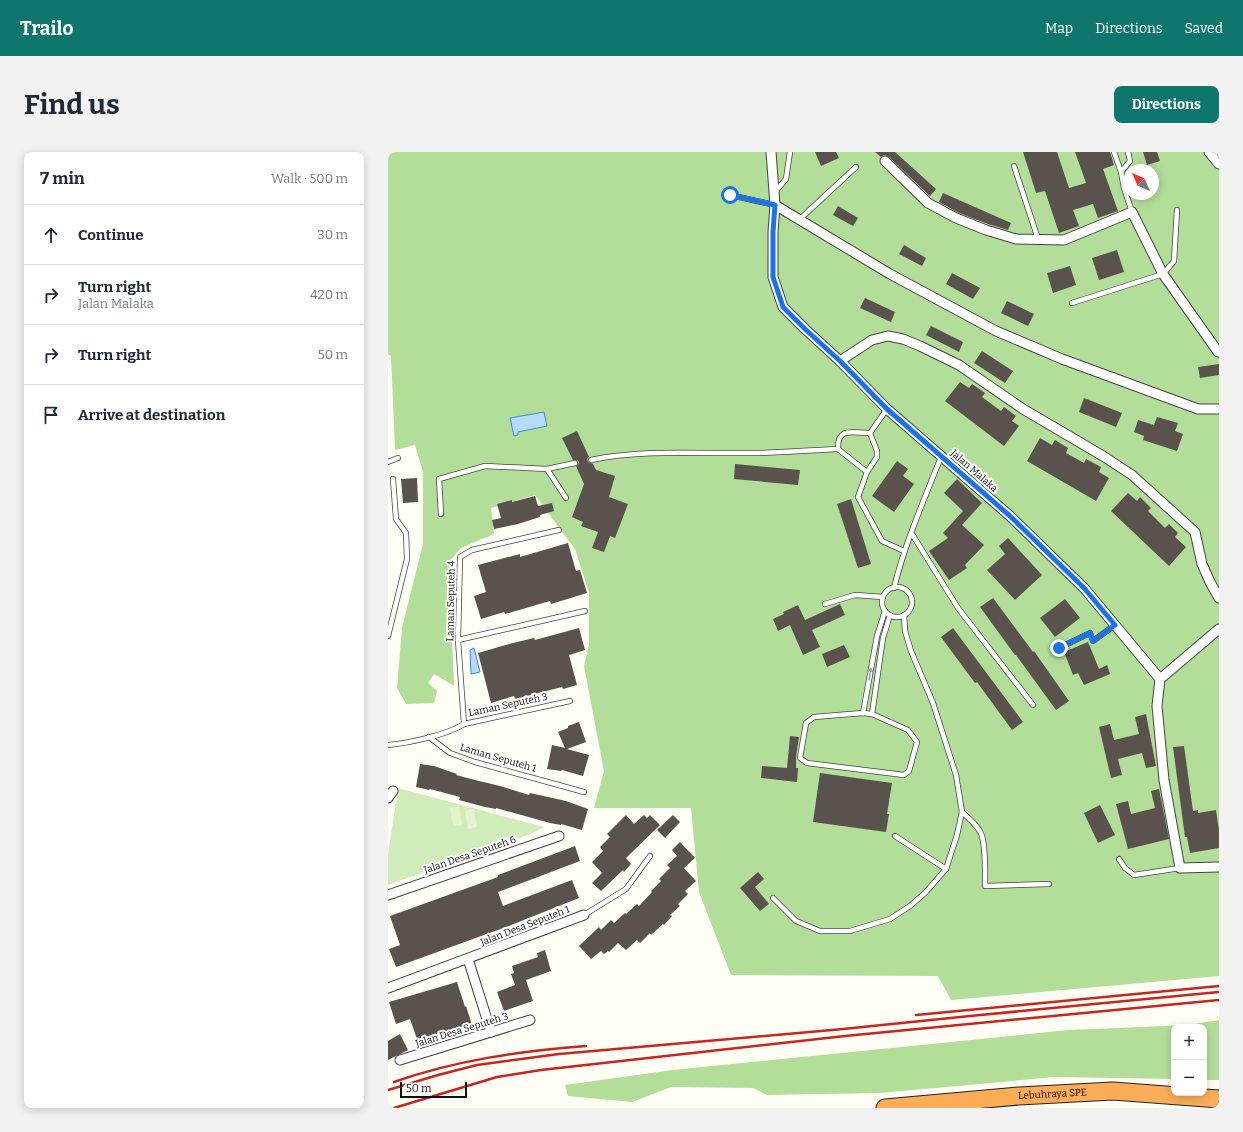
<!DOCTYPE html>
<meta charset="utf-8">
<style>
body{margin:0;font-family:Bitter,serif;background:#f2f2f3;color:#1f2937}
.controls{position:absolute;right:12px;bottom:12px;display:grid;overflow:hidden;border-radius:8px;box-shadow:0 2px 10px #0003}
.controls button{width:36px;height:36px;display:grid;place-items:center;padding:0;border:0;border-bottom:1px solid #e0e1e3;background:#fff;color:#1f2937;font:20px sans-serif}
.compass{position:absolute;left:735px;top:12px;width:36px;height:36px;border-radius:50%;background:#fff;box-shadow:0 2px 10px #0003;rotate:316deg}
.scale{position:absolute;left:12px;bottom:10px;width:67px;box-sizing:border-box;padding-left:4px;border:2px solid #101010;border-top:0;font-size:11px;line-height:14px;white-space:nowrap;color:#101010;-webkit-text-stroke:3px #fff;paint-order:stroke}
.stop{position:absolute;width:12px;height:12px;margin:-9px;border:3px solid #1a73e8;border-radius:50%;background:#fff}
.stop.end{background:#1a73e8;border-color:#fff;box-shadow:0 1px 4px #0008}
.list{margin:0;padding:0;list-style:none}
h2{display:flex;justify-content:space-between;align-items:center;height:52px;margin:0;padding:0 16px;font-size:17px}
h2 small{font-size:13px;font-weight:400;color:#747a83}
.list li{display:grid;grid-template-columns:26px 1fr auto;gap:12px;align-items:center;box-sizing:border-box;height:60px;padding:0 16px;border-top:1px solid #e0e1e3}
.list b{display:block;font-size:15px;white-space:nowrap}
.list p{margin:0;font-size:13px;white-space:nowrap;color:#747a83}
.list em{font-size:13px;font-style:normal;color:#747a83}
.icon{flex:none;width:22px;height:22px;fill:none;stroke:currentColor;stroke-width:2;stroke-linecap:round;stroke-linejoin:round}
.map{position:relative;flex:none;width:831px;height:956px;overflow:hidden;border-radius:8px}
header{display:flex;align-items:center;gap:24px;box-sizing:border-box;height:56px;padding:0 20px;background:#0f766e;color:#fff}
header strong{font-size:19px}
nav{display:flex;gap:22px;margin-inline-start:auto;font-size:14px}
.intro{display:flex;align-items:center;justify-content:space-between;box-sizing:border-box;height:96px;padding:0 24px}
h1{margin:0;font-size:28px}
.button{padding:10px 18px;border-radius:8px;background:#0f766e;color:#fff;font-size:14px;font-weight:700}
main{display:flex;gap:24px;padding:0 24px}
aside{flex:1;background:#fff;border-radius:8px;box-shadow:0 2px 10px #0003}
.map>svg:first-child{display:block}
</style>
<header>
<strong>Trailo</strong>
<nav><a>Map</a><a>Directions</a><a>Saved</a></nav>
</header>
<div class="intro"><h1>Find us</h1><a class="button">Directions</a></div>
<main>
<aside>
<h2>7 min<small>Walk · 500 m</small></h2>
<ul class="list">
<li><svg class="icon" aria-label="ahead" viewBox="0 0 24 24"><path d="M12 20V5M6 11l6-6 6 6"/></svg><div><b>Continue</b></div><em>30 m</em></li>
<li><svg class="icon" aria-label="right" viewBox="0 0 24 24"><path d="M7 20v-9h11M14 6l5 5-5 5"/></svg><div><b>Turn right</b><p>Jalan Malaka</p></div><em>420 m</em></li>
<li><svg class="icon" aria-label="right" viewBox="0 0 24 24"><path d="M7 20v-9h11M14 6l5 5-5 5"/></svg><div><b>Turn right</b></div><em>50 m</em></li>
<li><svg class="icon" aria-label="arrive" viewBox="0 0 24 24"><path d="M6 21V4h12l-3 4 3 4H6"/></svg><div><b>Arrive at destination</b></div></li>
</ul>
</aside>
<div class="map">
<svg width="831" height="956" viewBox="0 0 831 956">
<rect width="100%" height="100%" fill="#fffef4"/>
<path fill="#d1ecbb" d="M10 636 156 675 145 681 0 733V703Z"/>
<g fill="#b3de99" fill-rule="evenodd">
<path d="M0 0H831V824L563 848 550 824 343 823 311 740 303 656H206L216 619 196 514 201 492V441L187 397 147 343 103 356 106 382 73 396 61 410 66 534 46 522 40 531 49 539 46 551 18 552 9 536 14 476 35 392V320L27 293 7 298 3 204 0 202ZM741 18H765V42H741Z"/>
<path d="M831 868V928H816V875H786V927L667 925 492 941 379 943 365 936 283 935 244 950 180 944 177 933 285 918 681 878 800 873Z"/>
</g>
<g fill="#e3f3cd">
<path d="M71 654 74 673 65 674 62 656Z"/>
<path d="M86 657 89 675 80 677 77 659Z"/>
</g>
<g fill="#b6dbf9" stroke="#398cd3">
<path d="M156 260 159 274 130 280V283L126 284 122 266Z"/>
<path d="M86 496 92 520 83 522 82 498Z"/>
</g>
<g fill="#5a524c">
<path d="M427 0H448L451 6 433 14Z"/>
<path d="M487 0H507L548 37 542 44 501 5 496 3 493 5Z"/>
<path d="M635 0H669L681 36 698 31 687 0H722L726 13 715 17 730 59 710 66 705 52 685 58 691 74 671 81 657 39 648 41Z"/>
<path d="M755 0H769L772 9 759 13Z"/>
<path d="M555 41 623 71 620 78 600 72 571 61 551 50Z"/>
<path d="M450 54 470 66 465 74 445 63Z"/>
<path d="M516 93 538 106 534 114 511 102Z"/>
<path d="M729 98 736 120 711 128 704 106Z"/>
<path d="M682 114 688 133 665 141 659 121Z"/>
<path d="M564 121 592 136 585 147 558 132Z"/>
<path d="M477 146 507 160 503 170 472 156Z"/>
<path d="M619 149 646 162 640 174 613 161Z"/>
<path d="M543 174 575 190 571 200 538 183Z"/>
<path d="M594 199 625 219 617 231 586 211Z"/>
<path d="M831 212V223L812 226 810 215Z"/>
<path d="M572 230 581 236 584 232 597 241 594 245 613 259 616 255 628 264 624 269 631 274 616 294 557 249Z"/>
<path d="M696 246 734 261 728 275 691 260Z"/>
<path d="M769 265 790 271 787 279 795 282 789 299 755 288 756 284 746 280 750 268 766 273Z"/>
<path d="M189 279 201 305 199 307 200 310 205 312 208 318 227 324 221 345 240 352 227 386 222 384 216 400 204 396 210 380 193 374 195 370 184 365 196 332 188 314 190 313 191 310 189 308H185L174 286Z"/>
<path d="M652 286 664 293 667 288 680 296 678 301 696 311 698 307 713 315 711 320 721 326 708 349 639 309Z"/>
<path d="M509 309 520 317 515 324 526 332 506 360 484 344Z"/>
<path d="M347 312 412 318 410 333 346 327Z"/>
<path d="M29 326 30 350 15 351 13 327Z"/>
<path d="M569 327 594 351 574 373 596 393 577 413 579 416 561 428 541 399 560 386 555 381 575 359 556 341Z"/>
<path d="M740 341 749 349 752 345 763 356 760 359 777 376 781 372 790 381 787 385 798 395 781 414 723 359Z"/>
<path d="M147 344 150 354 164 351 166 359 152 363V365L130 372 106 377 104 368 113 366 109 352 124 348V350Z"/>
<path d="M463 347 483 412 470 416 449 352Z"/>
<path d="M620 386 654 423 627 448 599 418 617 402 611 394Z"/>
<path d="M180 391 188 419 192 418 199 441 163 452 162 449 117 462 116 460 93 467 86 444 98 440 90 413 132 402V405Z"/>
<path d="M605 446 645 500 646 499 681 549 668 558 628 503H627L592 455Z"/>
<path d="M677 447 692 466 667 485 652 466Z"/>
<path d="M452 452 457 463 424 478 432 495 415 503 402 473 390 479 385 467 396 462 395 460 410 453 417 468Z"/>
<path d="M191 476 197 498 181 503 189 533 175 537 174 535 127 547 126 544 103 551 90 501 125 491 146 486 147 488Z"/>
<path d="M565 476 635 570 624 578 589 530 587 531 553 485Z"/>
<path d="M700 490 711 517 719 513 722 522 696 533 690 521 685 523 676 500Z"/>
<path d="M456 493 462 505 439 515 434 502Z"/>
<path d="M758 562 768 614 758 616 754 601 730 607 734 623 723 626 711 575 722 572 726 588 751 582 747 565Z"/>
<path d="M191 570 198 590 179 597 201 603 195 624 174 618 173 619 159 617 164 593 177 596 170 580 180 576V574Z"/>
<path d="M402 584 411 585 408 605V616H410L409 630 373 626 374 614 399 616Z"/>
<path d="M796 594 805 659 810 658V661L828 658 831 678V696L802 701 799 685H797L785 595Z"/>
<path d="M32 612 46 614 69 622 68 623 91 629 112 634 141 643 142 641 178 649 200 657 194 678 173 672V673L162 671 108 656V657L97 655 71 648 72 645 42 637 41 638 28 635Z"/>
<path d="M432 621 504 631 499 662H501L498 680 425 670Z"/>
<path d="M771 637 781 687 740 697 728 652 740 649 743 662 767 656 763 639Z"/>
<path d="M712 653 727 683 710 691 696 661Z"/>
<path d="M238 663 246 672 256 663 259 666 262 663 272 673 238 706 243 712 236 720 235 718 213 739 204 731 214 721 204 710 215 699 212 695 222 685 219 682Z"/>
<path d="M285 663 292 670 277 686 269 678Z"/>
<path d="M292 690 307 706 296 716 308 729 297 739 300 742 290 752 292 754 282 763 284 764 276 773 275 772 263 783 262 781 252 791 249 788 238 798 230 791 221 800 220 799 216 802 213 799 203 807 191 794 211 775 213 778 223 768 226 771 237 761 238 762 249 752 251 754 264 740 263 739 273 729 271 727 282 716 279 713 289 704 284 698Z"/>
<path d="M187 694 192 709 110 740 115 754 184 728 191 746 118 775 8 815 1 797 12 793 2 764 110 725V723Z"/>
<path d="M370 720 376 727 367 735 381 752 372 759 352 736Z"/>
<path d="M157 798 163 819 138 828 145 849 116 859 109 840 127 833 123 822 126 821 124 814 150 805 149 801Z"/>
<path d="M69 830 77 855 78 854 84 873 54 882V881L30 890 22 867 8 872 1 850Z"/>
<path d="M12 882 20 898 0 908V889Z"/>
</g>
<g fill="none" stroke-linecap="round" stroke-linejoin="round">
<g stroke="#434343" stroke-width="6">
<g id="lane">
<path d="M726 0 733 20 742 9 740 0"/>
<path d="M626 14 650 87"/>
<path d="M733 20 736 36 744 60"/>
<path d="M387 40 398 27 402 0"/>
<path d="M342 43 387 53"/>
<path d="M412 67 468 15"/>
<path d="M684 151 775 122 786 109 789 58"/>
<path d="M482 281 499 257"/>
<path d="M203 308C255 297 312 302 365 301 393 301 422 298 450 297"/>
<path d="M0 310 10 306"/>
<path d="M159 317 178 346"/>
<path d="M479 320 450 297C449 273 468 282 482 281L489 299V305L479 320 470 345 494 389 516 399"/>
<path d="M53 362 51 327 97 314 159 317 187 311"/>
<path d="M524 382 570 456 645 553"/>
<circle cx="509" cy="450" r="15"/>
<path d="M506 436C517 391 536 348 553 305"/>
<path d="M437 452 467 443 495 445"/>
<path d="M0 484 19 407 18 381 8 367 5 327"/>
<path d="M70 488 197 459"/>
<path d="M671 496 702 481 705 489 727 473"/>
<path d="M475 561 484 562 520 578 529 590 521 619 516 623 419 611 412 606 418 571 426 565Z"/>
<path d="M475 561 489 484 497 459"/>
<path d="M484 562 495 486 502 463"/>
<path d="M76 572 70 488 72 405 84 398 171 378"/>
<path d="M41 585 62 601 87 610 196 640"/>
<path d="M0 593C21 591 59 583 76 572L182 549"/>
<path d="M574 660C581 667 591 674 594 684 598 699 597 718 597 734L661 732"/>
<path d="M507 684 558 717"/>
<path d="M731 707 737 716 746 723 792 716"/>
<path d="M385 746 408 769 432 779H462L502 767 522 754 537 741 558 717 569 683 574 660 568 623 545 551 523 499 517 479 516 463"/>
<path d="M196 763 238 737 262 704"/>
</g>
</g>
<g stroke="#434343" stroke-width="11">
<g id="street">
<path d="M383 0 387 53 385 80V125L395 155 417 177 452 209 499 257 622 364 696 436 772 527 831 477"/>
<path d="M821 0 831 12"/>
<path d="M497 9 540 51 568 66 598 78 628 87 676 88 744 60 775 122 830 200H831"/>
<path d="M387 53 502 122 608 179 674 207 810 257H831"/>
<path d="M452 209 484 188 500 184 515 187 532 194 571 213 635 257 715 304 744 323 807 380 814 412 822 430 831 446"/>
<path d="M772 527 769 554 776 628 792 716 831 715"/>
<path d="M0 646 5 639"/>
<path d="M0 743 171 684"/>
<path d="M80 807 103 880"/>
<path d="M0 836 196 763"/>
<path d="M12 908 142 868"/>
</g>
</g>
<g stroke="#212121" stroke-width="19">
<g id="highway">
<path id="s1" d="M497 956 631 944 725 939 831 947"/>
</g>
</g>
<use href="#lane" stroke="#fff" stroke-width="4.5"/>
<use href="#street" stroke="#fff" stroke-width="9"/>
<use href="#highway" stroke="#faac57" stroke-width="17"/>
<g stroke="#c82421" stroke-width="2.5">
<path d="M528 863 831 834"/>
<path d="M6 930C68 908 133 899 198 894"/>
<path d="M0 938 50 923 89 913 171 902 455 877 582 864 831 840"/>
<path d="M6 956 109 925 153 918 457 884 831 848"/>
</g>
</g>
<defs><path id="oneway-shaft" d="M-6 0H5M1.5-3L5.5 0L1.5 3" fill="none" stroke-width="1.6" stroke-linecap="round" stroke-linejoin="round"/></defs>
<use stroke="#9f9f9f" href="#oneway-shaft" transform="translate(482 522) rotate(-80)"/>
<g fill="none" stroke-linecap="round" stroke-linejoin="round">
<path stroke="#1a73e8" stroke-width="5" d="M342 43 387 53 385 80V125L395 155 417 177 452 209 499 257 622 364 696 436 727 473 705 489 702 481 671 496"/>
</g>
<g text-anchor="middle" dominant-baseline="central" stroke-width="4" stroke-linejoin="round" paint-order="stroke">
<g font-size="10" fill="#101010" stroke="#fff">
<text transform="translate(586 319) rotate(41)">Jalan Malaka</text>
<text transform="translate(63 449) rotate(-89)">Laman Seputeh 4</text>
<text transform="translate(120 553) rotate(-12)">Laman Seputeh 3</text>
<text transform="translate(110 606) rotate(16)">Laman Seputeh 1</text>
<text transform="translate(82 703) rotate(-19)">Jalan Desa Seputeh 6</text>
<text transform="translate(137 774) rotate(-21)">Jalan Desa Seputeh 1</text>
<text transform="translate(74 878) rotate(-17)">Jalan Desa Seputeh 3</text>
<text stroke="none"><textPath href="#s1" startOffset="168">Lebuhraya SPE</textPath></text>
</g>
</g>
</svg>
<div class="controls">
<button>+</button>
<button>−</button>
</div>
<svg class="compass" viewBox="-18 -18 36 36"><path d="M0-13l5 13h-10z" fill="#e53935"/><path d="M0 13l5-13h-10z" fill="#747a83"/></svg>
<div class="scale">50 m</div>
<div class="stop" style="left:342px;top:43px"></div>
<div class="stop end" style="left:671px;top:496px"></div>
</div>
</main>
